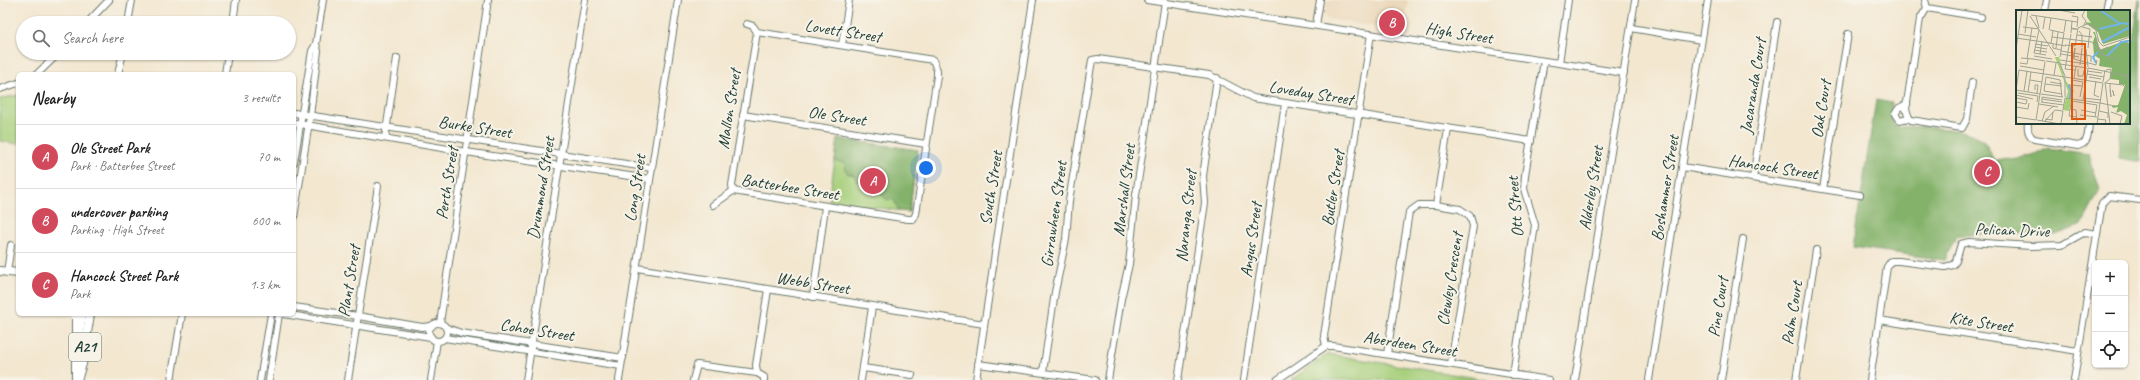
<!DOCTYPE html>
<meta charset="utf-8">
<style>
body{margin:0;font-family:Caveat,sans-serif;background:#f6f6f6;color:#222}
.controls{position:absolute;right:12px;bottom:12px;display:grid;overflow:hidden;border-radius:6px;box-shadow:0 1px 3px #0004}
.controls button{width:36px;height:36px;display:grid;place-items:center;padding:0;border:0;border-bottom:1px solid #e0e0e0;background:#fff;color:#222;font:20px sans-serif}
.you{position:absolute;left:926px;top:168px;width:14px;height:14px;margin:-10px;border:3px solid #fff;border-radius:50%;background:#1a73e8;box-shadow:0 0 0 6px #1a73e833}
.badge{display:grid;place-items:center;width:26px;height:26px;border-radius:50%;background:#d1495b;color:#fff;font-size:13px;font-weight:700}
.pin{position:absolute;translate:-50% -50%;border:2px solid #fff;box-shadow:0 1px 4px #0006}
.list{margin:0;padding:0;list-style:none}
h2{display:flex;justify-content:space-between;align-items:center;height:52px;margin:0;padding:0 16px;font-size:17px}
h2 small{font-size:13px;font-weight:400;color:#767676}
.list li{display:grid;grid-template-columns:26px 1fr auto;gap:12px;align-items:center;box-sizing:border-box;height:64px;padding:0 16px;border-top:1px solid #e0e0e0}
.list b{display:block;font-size:15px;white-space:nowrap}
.list p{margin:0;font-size:13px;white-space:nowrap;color:#767676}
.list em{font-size:13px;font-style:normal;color:#767676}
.icon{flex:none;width:22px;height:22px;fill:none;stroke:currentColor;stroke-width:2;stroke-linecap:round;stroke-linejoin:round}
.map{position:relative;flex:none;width:2140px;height:380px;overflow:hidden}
.search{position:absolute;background:#fff;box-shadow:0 1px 3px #0004;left:16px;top:16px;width:280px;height:44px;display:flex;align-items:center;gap:10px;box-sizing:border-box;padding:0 14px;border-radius:22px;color:#767676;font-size:15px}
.panel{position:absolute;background:#fff;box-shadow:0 1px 3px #0004;left:16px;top:72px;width:280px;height:244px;border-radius:6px}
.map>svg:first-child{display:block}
</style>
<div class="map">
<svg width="2140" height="380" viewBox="0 0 2140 380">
<rect width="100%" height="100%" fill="#f7f3e8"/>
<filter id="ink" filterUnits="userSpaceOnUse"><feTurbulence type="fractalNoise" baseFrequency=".025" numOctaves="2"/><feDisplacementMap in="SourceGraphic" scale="8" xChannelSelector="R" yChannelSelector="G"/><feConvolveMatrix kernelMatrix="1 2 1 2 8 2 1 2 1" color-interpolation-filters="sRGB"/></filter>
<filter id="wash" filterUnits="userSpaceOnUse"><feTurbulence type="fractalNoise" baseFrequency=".012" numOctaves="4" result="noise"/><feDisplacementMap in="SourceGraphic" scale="16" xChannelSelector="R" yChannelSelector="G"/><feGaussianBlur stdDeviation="0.9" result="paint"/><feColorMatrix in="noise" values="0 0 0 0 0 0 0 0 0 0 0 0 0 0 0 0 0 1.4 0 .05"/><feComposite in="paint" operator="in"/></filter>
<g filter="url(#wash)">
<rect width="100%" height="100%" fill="#f3e7d0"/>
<path fill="#ebd8ba" d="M1327 0H1408L1403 31 1327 19 1325 15Z"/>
<g fill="#a6cf7a" stroke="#628657">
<path d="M18 95V144L0 141V99Z"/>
<path d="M838 139 918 150 909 212 829 201Z"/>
<path d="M1328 354 1488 380H1291Z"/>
</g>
<g fill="#84b26a" stroke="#52784f">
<path d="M2139 0H2140V162L2118 158 2121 123H2129V67Z"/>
<path d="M1876 100 1892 103 1891 118 1896 127C1916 126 1970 127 1984 141 1988 146 1991 155 1994 161L2033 156 2048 148 2089 154 2100 190 2082 225 2056 235 1999 233 1956 236 1945 260 1853 247Z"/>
<path d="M838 139 918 150 909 212 899 211 894 200 886 199 877 189 865 186 863 180 857 182 854 175 847 173 844 163 835 161Z"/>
</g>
</g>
<g filter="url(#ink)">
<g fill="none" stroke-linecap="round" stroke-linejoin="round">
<g stroke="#69786b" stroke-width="8">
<g id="minor">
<path d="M1147 0 1624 73"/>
<path d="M1927 8 1981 17"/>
<path d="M2045 11 2047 0"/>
<path d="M2106 11 2108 0"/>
<path d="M87 23 109 0"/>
<path d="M128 23 132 0"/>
<path d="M233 23 236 0"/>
<path d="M1316 25 1320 0"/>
<path d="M1631 28 1701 40"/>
<path d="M842 45 849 0"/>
<path d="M1559 63 1568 0"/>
<path d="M37 74 59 53"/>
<path d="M118 74 123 53"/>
<path d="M225 74 228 53"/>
<path d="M0 89 18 83"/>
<path d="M1907 104 1899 108 1895 114 1899 120 1909 118"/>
<path d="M294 113 652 168"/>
<path d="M743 115 926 144"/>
<path d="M1909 118 1906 109 1920 19 1927 8 1925 0"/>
<path d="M1909 118 1911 120 1962 128 1967 119 1972 82"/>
<path d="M294 123 466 152 650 179"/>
<path d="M2028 123C2027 130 2028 135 2034 139L2078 146C2089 143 2088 133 2089 123"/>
<path d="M385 138 397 58"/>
<path d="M294 162 312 51 316 44"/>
<path d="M1682 167 1860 195"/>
<path d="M1753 178 1777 22"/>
<path d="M1823 189 1848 34"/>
<path d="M733 191 732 185 757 32"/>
<path d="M713 205 733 191 908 219H913L916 214 937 76V70L933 60 757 32 753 26 747 24"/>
<path d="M1436 205 1448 129"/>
<path d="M294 218 310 116 318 51 316 44 323 0"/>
<path d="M637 268 984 324"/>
<path d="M7 272 11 245"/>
<path d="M813 297 825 207"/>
<path d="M294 307 358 316 422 327 432 326"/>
<path d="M283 314 431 337"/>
<path d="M1879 320 2078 351"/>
<path d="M440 323 488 0"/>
<circle cx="438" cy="332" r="9"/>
<path d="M447 328 461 333 623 358"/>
<path d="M76 337 80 333 83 314"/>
<path d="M445 338 621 366"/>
<path d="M1326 346 1324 336 1371 34"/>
<path d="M1387 354 1409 212 1419 205H1436L1460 209 1470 216 1473 226 1451 364"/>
<path d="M978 364 1095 380"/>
<path d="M863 368 912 375"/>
<path d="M1043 372 1055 292 1066 239 1069 201 1092 60 1098 59 1209 75 1253 98 1531 141"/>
<path d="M1513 375 1535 225 1524 189 1525 175 1544 61"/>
<path d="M171 380 182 314"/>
<path d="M260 380 271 314"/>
<path d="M269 380 279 314"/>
<path d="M348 380 378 186"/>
<path d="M431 380 437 341"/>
<path d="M526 380 585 0"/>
<path d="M619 380 678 0"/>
<path d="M693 380 697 365 757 373"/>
<path d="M764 380V377L757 373 756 365 768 290"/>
<path d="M861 380 872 307"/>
<path d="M976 380 1033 0"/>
<path d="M1108 380 1121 299 1129 264 1136 195 1165 2"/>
<path d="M1178 380 1205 203 1203 176 1217 78"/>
<path d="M1244 380 1285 104"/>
<path d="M1277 380 1326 346H1333L1549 380"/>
<path d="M1575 380 1635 0"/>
<path d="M1649 380 1708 0"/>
<path d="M1721 380 1743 239"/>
<path d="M1796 380 1816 250"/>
<path d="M1870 380 1887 267 1891 261H1899L1945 267 1953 265 1956 261 1961 244 1969 242 2031 246 2062 245 2085 232 2097 234 2102 203 2109 196 2140 200"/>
<path d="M2074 380 2097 234"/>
</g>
</g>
<g stroke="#69786b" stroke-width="10">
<g id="highway">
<path d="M0 271 18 273"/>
<path d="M76 377V314"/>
<path d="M77 380 82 364 90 314"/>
</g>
</g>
<use href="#minor" stroke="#fff" stroke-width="6"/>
<use href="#highway" stroke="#fff" stroke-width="8"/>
</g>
</g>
<g text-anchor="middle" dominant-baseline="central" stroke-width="4" stroke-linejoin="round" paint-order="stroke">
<rect fill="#f7f3e8" stroke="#60746a" stroke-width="1" x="69" y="333" width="32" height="28" rx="3"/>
<g font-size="16" font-weight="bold" fill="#1f3d34">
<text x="85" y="347">A21</text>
</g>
<g font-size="17" fill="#1f3d34" stroke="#f7f3e8">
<text transform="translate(843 31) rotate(9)">Lovett Street</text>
<text transform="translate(1459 33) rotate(9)">High Street</text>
<text transform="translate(1753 86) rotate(-81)">Jacaranda Court</text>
<text transform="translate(1311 93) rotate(9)">Loveday Street</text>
<text transform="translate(729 109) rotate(-81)">Mallon Street</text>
<text transform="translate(1821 109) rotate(-81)">Oak Court</text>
<text transform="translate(837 116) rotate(9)">Ole Street</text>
<text transform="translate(475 127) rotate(9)">Burke Street</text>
<text transform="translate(1773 167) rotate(9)">Hancock Street</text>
<text transform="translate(447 183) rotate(-81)">Perth Street</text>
<text transform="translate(790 187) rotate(9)">Batterbee Street</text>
<text transform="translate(541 188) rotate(-81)">Drummond Street</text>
<text transform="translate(635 188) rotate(-81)">Long Street</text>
<text transform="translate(991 188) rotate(-81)">South Street</text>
<text transform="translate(1333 188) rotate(-81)">Butler Street</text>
<text transform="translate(1591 188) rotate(-81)">Alderley Street</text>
<text transform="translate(1665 188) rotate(-81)">Boshammer Street</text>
<text transform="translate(1124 190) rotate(-83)">Marshall Street</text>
<text transform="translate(1515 207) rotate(-95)">Ott Street</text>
<text transform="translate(1054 214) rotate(-82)">Girrawheen Street</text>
<text transform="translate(1186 216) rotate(-84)">Naranga Street</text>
<text transform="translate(2012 230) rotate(2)">Pelican Drive</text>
<text transform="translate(1251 240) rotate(-82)">Angus Street</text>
<text transform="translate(1450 279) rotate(-81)">Clewley Crescent</text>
<text transform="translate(349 281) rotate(-81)">Plant Street</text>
<text transform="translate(813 283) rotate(9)">Webb Street</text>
<text transform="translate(1718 307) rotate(-81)">Pine Court</text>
<text transform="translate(1792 313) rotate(-81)">Palm Court</text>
<text transform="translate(1981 322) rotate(9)">Kite Street</text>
<text transform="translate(537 330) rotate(9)">Cohoe Street</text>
<text transform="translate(1410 344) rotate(9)">Aberdeen Street</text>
</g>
</g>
<g transform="translate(2016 10)">
<rect width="114" height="114" fill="#f3e7d0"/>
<path d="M39 47H43L49 70 57 80 53 101 47 100 52 81Z" fill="#a6cf7a"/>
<path d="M71 0H114V26L87 34 82 22 68 12 75 13 71 7ZM77 22H79L84 40 111 30 114 31 111 32 114 34V114H108L111 105 105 101 100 103 102 97 97 98 96 96 102 95 109 75 103 74V70L94 69 96 58 83 56 84 49 78 45 77 32 79 26Z" fill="#84b26a"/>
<path fill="none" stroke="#72b4e7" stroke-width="2" d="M84 0 103 13 114 14M83 19 104 14M86 32 114 17M91 46 105 32 114 31M80 53 77 47 82 42M52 75 55 80 54 88"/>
<path fill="none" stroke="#9ea392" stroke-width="1" d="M42 0 59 3M15 5 29 7M14 6 40 46M20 6 23 18M56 6 62 7 61 17M29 7 61 12M68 15 70 11 66 6 69 0M7 17 23 19M66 17 74 19 72 38M55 18 60 19H61H56ZM27 19 29 7M33 20 35 8M34 20 48 23M63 21 66 25V37M48 22 50 10M9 23 12 0M55 23 56 11M2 24 20 27M61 25 76 27 74 26M36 27 76 32 85 44 102 50M0 28 34 33M81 28 80 34 85 40 92 37M33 33 50 36M35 33 37 21M19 34 32 36M37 34V38L45 40M49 35 59 36 62 18 71 14 79 17 83 32 87 36 114 27M19 37 31 39M40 38 42 22M0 39 6 0M70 39 72 57M18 40 31 42M45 41 75 46V52M18 43 23 20M18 43 30 45M24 44 26 31M45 44 63 47M18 46 36 49M44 47 48 23M5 48 17 49M51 48 55 24M51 48 49 59 59 60M11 49 16 18M17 49 29 51M57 49 59 38 58 49M58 49 80 55 81 50M44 50 71 54M30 51 44 53M4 53 11 54 12 49M44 54 71 58M44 54 49 66M64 55 66 38M4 56 28 60M72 58 113 66 110 69 107 65M62 59V66H67L68 60M3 60 15 62M71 61 86 63M15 62 49 67M71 64 88 67M38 65 40 53M30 67 44 70 46 87M49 67 87 73M73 67 85 69M58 68 60 56M14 70 26 72M56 70 67 72 64 87M80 71 78 85 83 87M34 72 46 74M87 72 89 60M89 72 94 114M90 72 94 69 95 59 90 60M89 73 107 75 114 82M29 74 46 76M53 74 57 80 53 106 61 107M94 74V77L95 87 94 80M54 75 66 76M0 80 24 84M0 80 3 60M19 80V75H22L21 83M96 80 97 81 98 86 97 81ZM8 81 11 61M28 81 46 84M28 81 30 67M12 82 15 62M2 83 22 86 21 92M24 84 29 52M25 84 47 87M0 85 17 89M49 87V67M0 88 11 90 10 94 0 92M49 88 84 93M67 88 85 90M26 89 46 92M67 90 72 58M56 91 81 95 79 107M25 92 48 95M26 92V87L46 90M84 93 87 73M84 93 99 96M23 94 42 97M0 97 12 99 13 93M54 99 60 100 61 114M47 100 49 88M65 100 80 103M83 101 92 103V108M95 102 106 106 104 114M64 105 81 107M0 107 20 110M29 109 36 110 37 102M82 109 90 110 89 114M20 110 24 84M21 110 44 114M26 111 29 102 38 96M29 111 39 100 47 101M45 113 47 101M81 114 84 93"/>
<path fill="#de580e" fill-opacity="0.15" stroke="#de580e" stroke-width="2" d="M56 34H69V109H56Z"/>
<rect width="114" height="114" fill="none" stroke="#1f3d34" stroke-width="2"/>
</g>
</svg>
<div class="controls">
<button>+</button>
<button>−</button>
<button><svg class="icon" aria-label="locate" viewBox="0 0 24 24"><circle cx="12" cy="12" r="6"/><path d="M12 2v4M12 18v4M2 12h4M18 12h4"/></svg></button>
</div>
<div class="you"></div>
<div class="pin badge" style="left:873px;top:181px">A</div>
<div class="pin badge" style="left:1392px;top:23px">B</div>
<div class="pin badge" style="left:1987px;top:172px">C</div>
<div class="search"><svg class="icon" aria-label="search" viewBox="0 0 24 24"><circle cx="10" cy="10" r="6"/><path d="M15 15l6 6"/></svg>Search here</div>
<section class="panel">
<h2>Nearby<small>3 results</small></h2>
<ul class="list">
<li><span class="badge">A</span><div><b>Ole Street Park</b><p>Park · Batterbee Street</p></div><em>70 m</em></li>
<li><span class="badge">B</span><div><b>undercover parking</b><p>Parking · High Street</p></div><em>600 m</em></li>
<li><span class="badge">C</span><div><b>Hancock Street Park</b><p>Park</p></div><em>1.3 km</em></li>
</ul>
</section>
</div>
